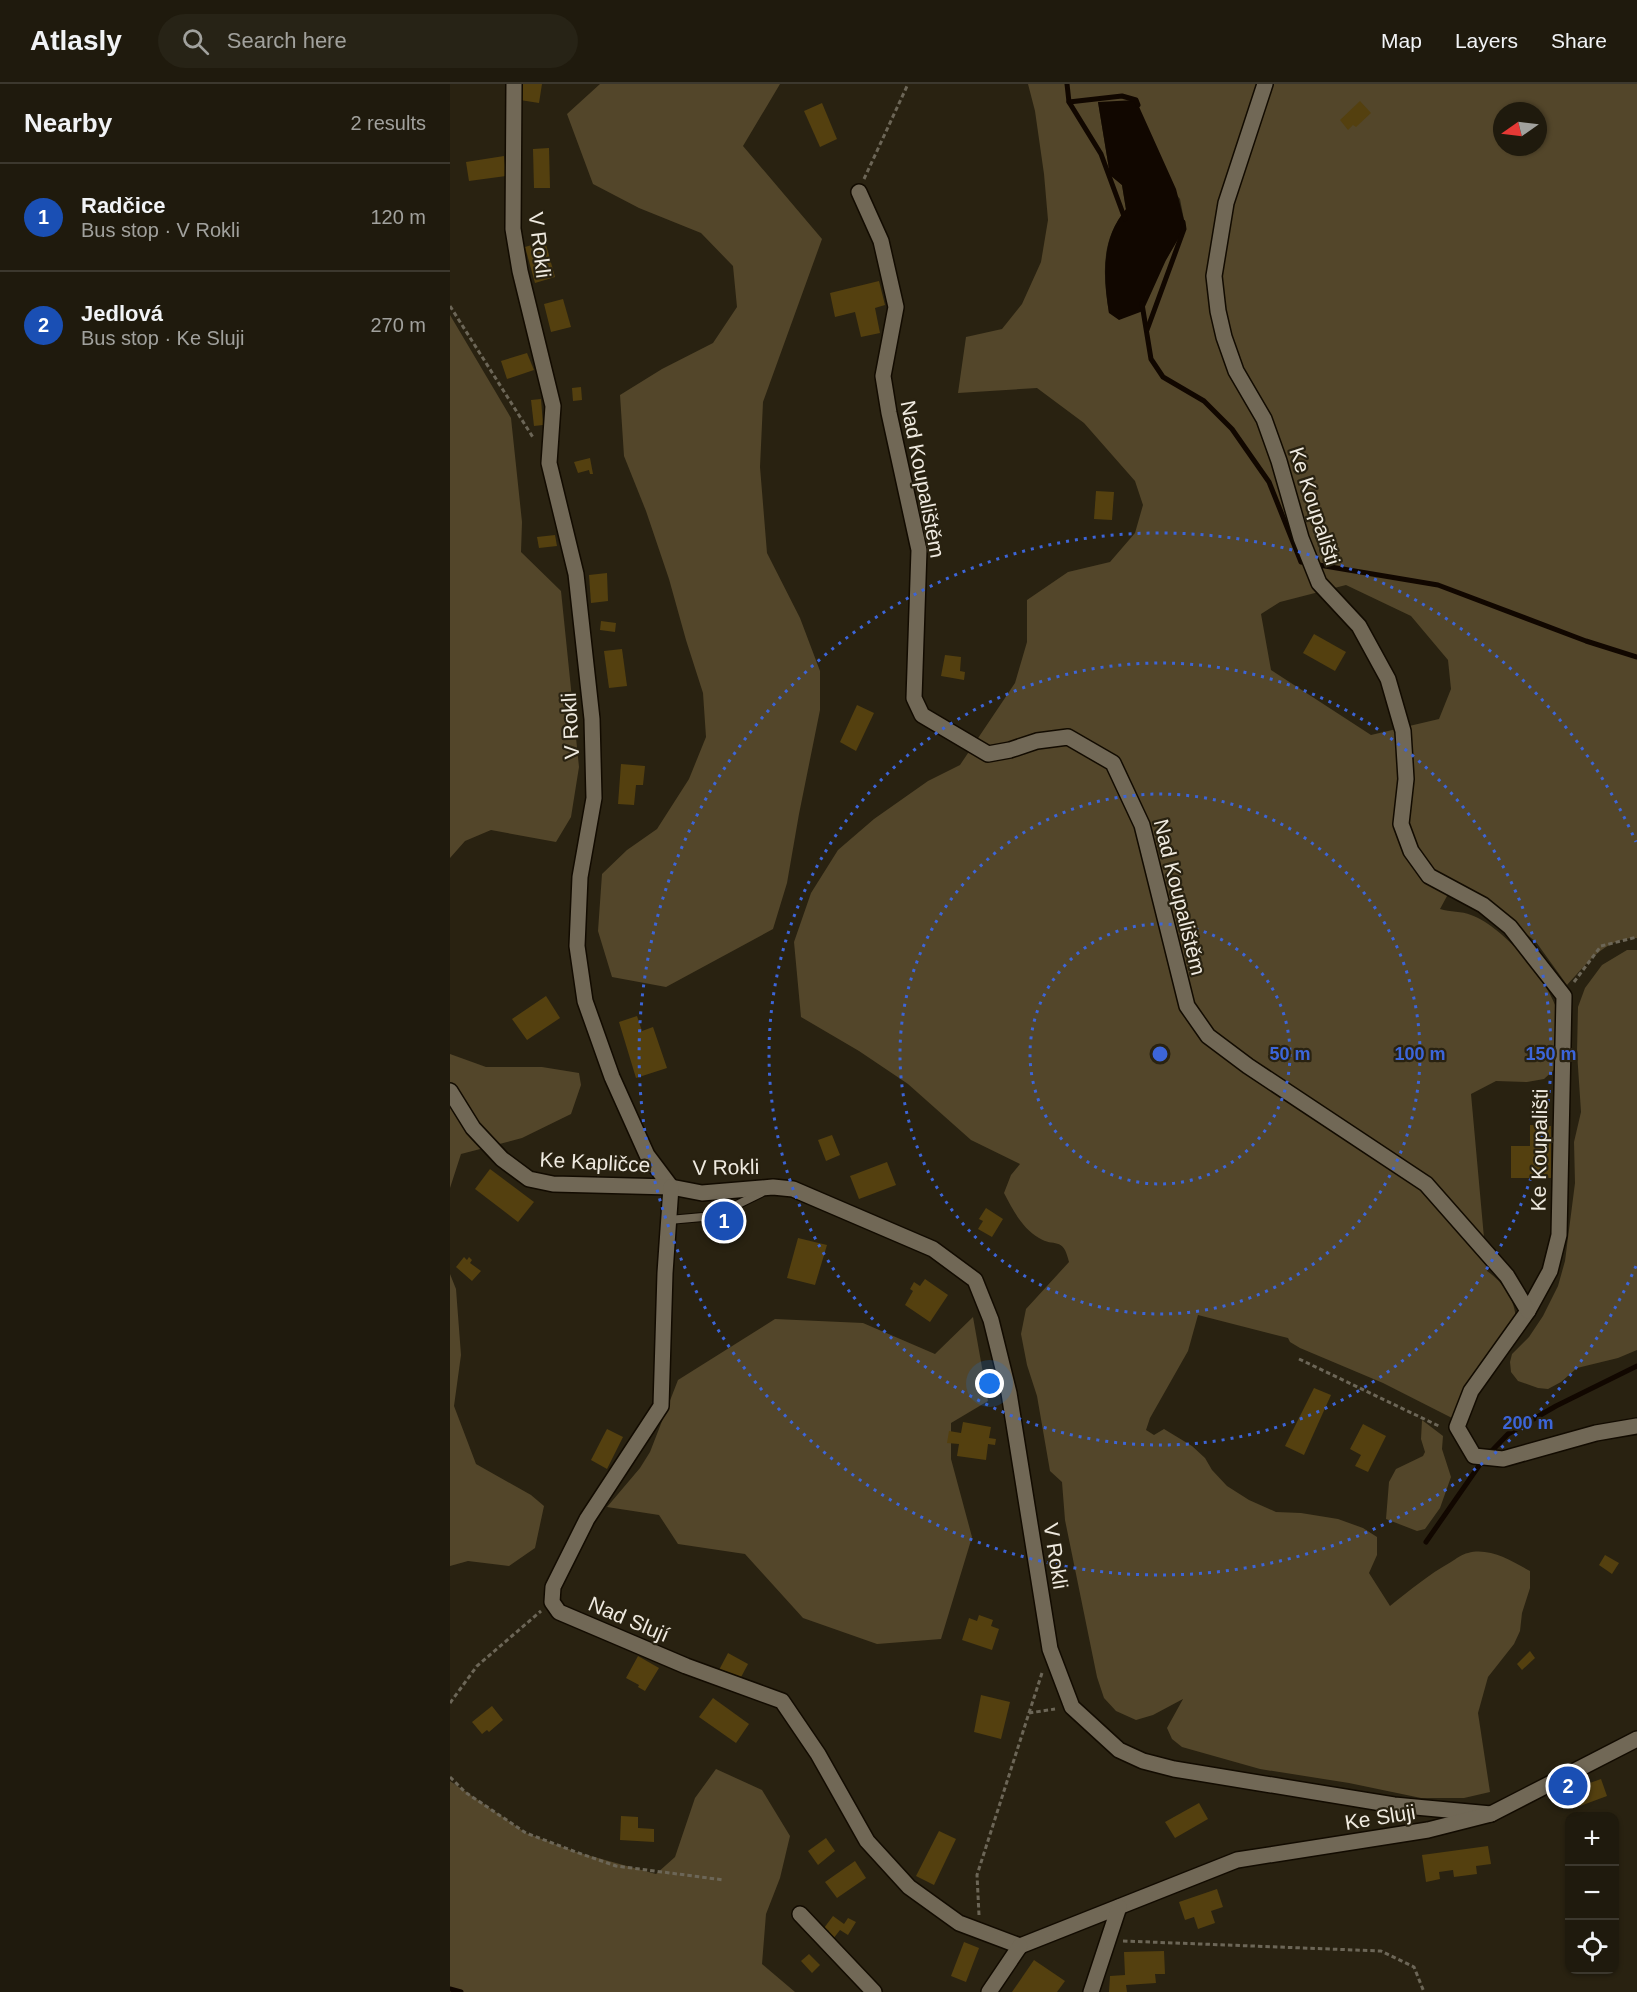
<!DOCTYPE html>
<meta charset="utf-8">
<style>
body{margin:0;font-family:Arial,sans-serif;background:#272316;color:#f1f3f6}
.controls{position:absolute;right:18px;bottom:18px;display:grid;overflow:hidden;border-radius:12px;box-shadow:0 2px 4px #0004}
.controls button{width:54px;height:54px;display:grid;place-items:center;padding:0;border:0;border-bottom:2px solid #3c382e;background:#1f1a0d;color:#f1f3f6;font:30px sans-serif}
.compass{position:absolute;left:1043px;top:18px;width:54px;height:54px;border-radius:50%;background:#1f1a0d;box-shadow:0 2px 4px #0004;rotate:256deg}
.you{position:absolute;left:540px;top:1300px;width:21px;height:21px;margin:-15px;border:4px solid #fff;border-radius:50%;background:#1a73e8;box-shadow:0 0 0 9px #1a73e833}
.badge{display:grid;place-items:center;width:39px;height:39px;border-radius:50%;background:#8c9099;color:#fff;font-size:20px;font-weight:700}
.pin{position:absolute;translate:-50% -50%;border:3px solid #fff;box-shadow:0 2px 6px #0006}
.list{margin:0;padding:0;list-style:none}
h2{display:flex;justify-content:space-between;align-items:center;height:78px;margin:0;padding:0 24px;font-size:26px}
h2 small{font-size:20px;font-weight:400;color:#a1a19d}
.list li{display:grid;grid-template-columns:39px 1fr auto;gap:18px;align-items:center;box-sizing:border-box;height:108px;padding:0 24px;border-top:2px solid #3c382e}
.list b{display:block;font-size:22px;white-space:nowrap}
.list p{margin:0;font-size:20px;white-space:nowrap;color:#a1a19d}
.list em{font-size:20px;font-style:normal;color:#a1a19d}
.icon{flex:none;width:33px;height:33px;fill:none;stroke:currentColor;stroke-width:2;stroke-linecap:round;stroke-linejoin:round}
.map{position:relative;flex:none;width:1187px;height:1908px;overflow:hidden}
header{display:flex;align-items:center;gap:36px;box-sizing:border-box;height:84px;padding:0 30px;background:#1f1a0d;border-bottom:2px solid #3c382e}
header strong{font-size:28px}
nav{display:flex;gap:33px;margin-inline-start:auto;font-size:21px}
.search{width:420px;height:54px;background:#272316;display:flex;align-items:center;gap:15px;box-sizing:border-box;padding:0 21px;border-radius:33px;color:#a1a19d;font-size:22px}
main{display:flex}
aside{flex:1;background:#1f1a0d}
.map>svg:first-child{display:block}
</style>
<header>
<strong>Atlasly</strong>
<div class="search"><svg class="icon" aria-label="search" viewBox="0 0 24 24"><circle cx="10" cy="10" r="6"/><path d="M15 15l6 6"/></svg>Search here</div>
<nav><a>Map</a><a>Layers</a><a>Share</a></nav>
</header>
<main>
<aside>
<h2>Nearby<small>2 results</small></h2>
<ul class="list">
<li><span class="badge" style="background:#1a4fb4">1</span><div><b>Radčice</b><p>Bus stop · V Rokli</p></div><em>120 m</em></li>
<li><span class="badge" style="background:#1a4fb4">2</span><div><b>Jedlová</b><p>Bus stop · Ke Sluji</p></div><em>270 m</em></li>
</ul>
</aside>
<div class="map">
<svg width="1187" height="1908" viewBox="0 0 1187 1908">
<rect width="100%" height="100%" fill="#292211"/>
<g fill="#53462a" fill-rule="evenodd">
<path d="M150 0H330L293 62 372 155 313 318 310 383 317 469 350 534 370 587V626L349 730 337 799 323 845 216 903 162 893 148 847 152 790 177 766 207 745 239 695 256 653 253 609 236 556 219 495 196 427 174 372 170 311 212 285 263 259 287 223 283 182 251 149 189 124 143 100 117 30Z"/>
<path d="M578 0H1187V854C1155 853 1137 880 1117 901L1086 858 1042 821 1003 801 990 825C1000 828 1012 827 1021 831 1053 842 1099 897 1108 929 1112 943 1107 969 1106 984L1094 995 1077 998 1046 997 1021 1010 1037 1187C1054 1199 1065 1215 1066 1236L1007 1331 1002 1334 933 1299 850 1264 840 1258 838 1254 748 1231 738 1267 700 1334 696 1346 704 1351 714 1345 742 1362 755 1374 762 1386 777 1402 799 1416 826 1428 851 1429 888 1435 913 1444 927 1453V1471L919 1489 940 1522C960 1506 978 1491 1001 1478 1006 1475 1012 1470 1018 1469 1039 1463 1062 1477 1080 1487V1504L1072 1529 1070 1547 1064 1560 1038 1593 1028 1629 1040 1708 1014 1714H971L899 1699 810 1685 732 1663 722 1655 717 1644 733 1615 703 1631 686 1636 666 1627 654 1614 647 1593 615 1436 612 1398 600 1387 587 1312 577 1281 571 1250 576 1225 619 1178C613 1151 604 1164 589 1154 572 1144 563 1126 554 1109L561 1091 570 1080 521 1056 458 1000 409 967 351 933 344 858 361 809 388 766 424 735 478 697 510 681 565 599 577 558V516L618 488 660 478 685 449 693 421 685 397 634 339 587 304 508 309 516 253 552 245 572 220 591 178 598 136 594 90 585 27ZM648 18 730 115 734 136 733 145 716 176 659 229C653 193 650 155 676 126L672 101 660 91ZM1052 27H1088V63H1052ZM896 501 961 532 998 576 1001 605 989 635 921 651 821 586 811 530 830 518Z"/>
<path d="M0 231 61 334 72 438 71 468 111 507 129 683 121 733 106 758 41 746 15 757 0 774Z"/>
<path d="M1177 866H1187V1266L1168 1274 1127 1284 1111 1298 1098 1305 1088 1304 1068 1297 1061 1288 1060 1278 1062 1270 1079 1253 1093 1232 1108 1202 1115 1177 1125 1099 1124 1058 1131 1028 1127 968 1128 923 1135 904 1152 881Z"/>
<path d="M0 970 36 983H92L129 989 131 1001 121 1030 72 1054 11 1070 0 1104Z"/>
<path d="M0 1190 6 1205 11 1271 4 1322 26 1380 81 1411 94 1422 85 1464 59 1482 18 1477 0 1482Z"/>
<path d="M523 1233 538 1317 501 1339V1375L522 1453 491 1555 427 1560 353 1534 295 1470 228 1460 209 1431 157 1423 190 1384 200 1368 228 1296 325 1235 413 1239 485 1270Z"/>
<path d="M972 1336 993 1352 992 1365 1001 1393 990 1424 975 1445 967 1447 936 1435 939 1398 946 1385 973 1372 975 1368 971 1355Z"/>
<path d="M266 1685 312 1706 340 1752 330 1794 316 1830 312 1880 345 1908H0V1697L76 1749 126 1768 206 1790 225 1773 245 1714Z"/>
</g>
<path fill="#110700" d="M686 16 726 105 734 136V145L716 176 693 227 669 236 659 229C653 192 651 155 676 125L672 101 660 91 648 18Z"/>
<g fill="none" stroke-linecap="round" stroke-linejoin="round">
<g stroke="#110700" stroke-width="5">
<path d="M617 0 619 18 651 70 675 135"/>
<path d="M619 18 672 12 686 16 688 21"/>
<path d="M692 220 701 275 713 293 754 317 782 345 819 398 851 478 988 501 1136 557 1187 573"/>
<path d="M697 246 734 145 733 138"/>
<path d="M976 1458 1033 1376 1058 1350 1106 1322 1187 1282"/>
<path d="M0 1905 11 1908"/>
</g>
</g>
<g fill="#54400f">
<path d="M73 0H92L89 19 70 16Z"/>
<path d="M910 17 921 29 906 43 903 41 898 46 890 36Z"/>
<path d="M372 19 387 55 370 63 354 27Z"/>
<path d="M99 64 100 104H84L83 65Z"/>
<path d="M54 72 56 92 19 97 16 78Z"/>
<path d="M95 157 105 193 85 199 75 163Z"/>
<path d="M429 197 435 221 425 224 430 249 411 253 405 228 385 233 380 209Z"/>
<path d="M113 215 121 243 101 248 94 220Z"/>
<path d="M77 269 84 286 57 295 51 277Z"/>
<path d="M131 303 132 316 123 317 122 304Z"/>
<path d="M91 315 93 341 84 342 81 316Z"/>
<path d="M140 374 143 390H140L139 386 128 389 124 378Z"/>
<path d="M646 407 664 408 662 436 644 435Z"/>
<path d="M105 451 107 462 89 464 87 453Z"/>
<path d="M157 489 158 517 141 519 139 491Z"/>
<path d="M151 537 166 539 165 548 150 546Z"/>
<path d="M864 550 896 568 885 587 853 569Z"/>
<path d="M172 565 177 602 159 604 154 567Z"/>
<path d="M495 571 511 573 510 587 515 588 514 596 491 592Z"/>
<path d="M407 621 424 629 406 667 390 658Z"/>
<path d="M171 680 195 682 193 701H186L184 721 168 720Z"/>
<path d="M96 912 110 934 77 956 62 935Z"/>
<path d="M187 932 192 947 203 943 217 984 186 994 169 938Z"/>
<path d="M1080 1041 1101 1042V1094H1061V1062H1080Z"/>
<path d="M382 1051 390 1071 376 1077 368 1056Z"/>
<path d="M437 1078 446 1101 409 1115 400 1092Z"/>
<path d="M40 1085 84 1118 68 1138 25 1105Z"/>
<path d="M536 1124 553 1135 542 1153 528 1145 533 1137 529 1135Z"/>
<path d="M348 1154 377 1161 365 1201 337 1194Z"/>
<path d="M14 1173 17 1176 19 1173 22 1176 20 1179 31 1187 22 1197 6 1183Z"/>
<path d="M475 1195 498 1211 480 1238 455 1221 463 1207 460 1205 464 1198 470 1202Z"/>
<path d="M864 1304 881 1311 854 1371 835 1362Z"/>
<path d="M513 1338 541 1343 539 1354 546 1355 545 1361 538 1360 536 1376 507 1372 509 1360 497 1359 499 1347 511 1349Z"/>
<path d="M913 1340 936 1352 918 1388 905 1382 911 1371 900 1365Z"/>
<path d="M157 1345 173 1353 157 1385 141 1376Z"/>
<path d="M1155 1471 1169 1479 1162 1490 1149 1481Z"/>
<path d="M529 1531 543 1536 541 1542 549 1545 542 1566 512 1556 519 1534 527 1537Z"/>
<path d="M1080 1567 1085 1574 1072 1586 1067 1580Z"/>
<path d="M278 1569 298 1580 289 1597 269 1586Z"/>
<path d="M188 1572 209 1584 195 1607 188 1603 189 1601 176 1594Z"/>
<path d="M531 1611 560 1618 551 1655 524 1648Z"/>
<path d="M263 1614 299 1640 286 1659 249 1633Z"/>
<path d="M42 1622 53 1636 39 1648 37 1646 32 1650 22 1638Z"/>
<path d="M1151 1695 1157 1712 1130 1722 1123 1705Z"/>
<path d="M749 1719 758 1735 725 1754 715 1738Z"/>
<path d="M171 1732 188 1733V1744L204 1745V1758L170 1756Z"/>
<path d="M489 1747 506 1755 484 1801 466 1792Z"/>
<path d="M376 1754 385 1767 368 1781 358 1767Z"/>
<path d="M1038 1762 1041 1780 1026 1782 1027 1790 1004 1793 1003 1786 989 1788 990 1795 976 1798 972 1771Z"/>
<path d="M405 1777 416 1794 387 1814 375 1798Z"/>
<path d="M767 1805 773 1823 761 1827 765 1839 748 1845 744 1833 735 1836 729 1818Z"/>
<path d="M383 1832 394 1840 398 1834 406 1838 398 1851 390 1846 383 1855 377 1851 379 1847 374 1844Z"/>
<path d="M514 1858 529 1864 516 1898 501 1892Z"/>
<path d="M714 1867 715 1890H705L706 1899 676 1901 677 1908H659L660 1892 675 1891 674 1868Z"/>
<path d="M359 1870 370 1881 362 1889 351 1877Z"/>
<path d="M584 1876 615 1897 607 1908H562Z"/>
</g>
<g fill="none" stroke-linecap="round" stroke-linejoin="round">
<g stroke="#120b00" stroke-width="10">
<path id="lane" d="M219 1136 264 1132 311 1109"/>
</g>
<g stroke="#120b00" stroke-width="18">
<g id="street">
<path d="M64 0 63 145 70 187 103 322 99 379 126 490 142 635 144 714 130 793 127 862 135 917 162 993 197 1071 221 1103"/>
<path d="M815 0 776 119 764 192 768 227 774 253 786 287 814 335 829 377 851 454 869 499 909 542 938 595 953 647 956 695 951 740 961 767 979 792 1033 821 1060 843 1114 912 1109 1151 1100 1187 1078 1227 1021 1307 1007 1343 1024 1372 1053 1375 1146 1349 1187 1342"/>
<path d="M409 108 431 157 446 223 433 292 439 329 469 466 464 614 472 631 538 670 560 666 587 657 618 653 663 679 692 741 737 922 758 952 798 982 976 1100 1057 1192 1078 1227"/>
<path d="M0 1007 23 1044 52 1075 79 1095 103 1100 221 1103 252 1109 323 1103 343 1105 483 1165 525 1196 541 1236 559 1309 600 1565 622 1623 669 1666 693 1677 724 1685 944 1721 1041 1730"/>
<path d="M221 1103 215 1189 211 1322 137 1435 103 1503 102 1518 109 1528 236 1582 332 1617 368 1670 417 1757 459 1803 509 1839 570 1862"/>
<path d="M350 1830 424 1908"/>
<path d="M570 1862 787 1776 978 1746 1041 1730 1187 1655"/>
<path d="M539 1908 570 1862"/>
<path d="M641 1908 669 1823"/>
</g>
</g>
<g stroke="#6c6657" stroke-width="3" stroke-dasharray="4.5 3" stroke-linecap="butt">
<path d="M414 95 458 0"/>
<path d="M0 222 84 355"/>
<path d="M1124 898 1151 862 1187 853"/>
<path d="M849 1275 991 1343"/>
<path d="M0 1619 27 1582 91 1527"/>
<path d="M579 1629 592 1589"/>
<path d="M0 1693 15 1708 76 1749 126 1768 166 1782 274 1796"/>
<path d="M529 1831 527 1791 579 1629 605 1625"/>
<path d="M673 1857 931 1867 964 1883 974 1908"/>
</g>
<use href="#lane" stroke="#716856" stroke-width="8"/>
<use href="#street" stroke="#716856" stroke-width="15"/>
</g>
<g fill="none" stroke="#3c65d9" stroke-width="3" stroke-dasharray="3 6">
<circle cx="710" cy="970" r="130"/>
<circle cx="710" cy="970" r="260"/>
<circle cx="710" cy="970" r="391"/>
<path d="M1186 1182A521 521 0 1 1 1186 758"/>
</g>
<g text-anchor="middle" dominant-baseline="central" stroke-width="4.5" stroke-linejoin="round" paint-order="stroke">
<g font-size="21" fill="#efeae0" stroke="#292211">
<text transform="translate(90 161) rotate(83)">V Rokli</text>
<text transform="translate(473 395) rotate(79)">Nad Koupalištěm</text>
<text transform="translate(865 422) rotate(72)">Ke Koupališti</text>
<text transform="translate(120 642) rotate(-93)">V Rokli</text>
<text transform="translate(730 813) rotate(76)">Nad Koupalištěm</text>
<text transform="translate(1089 1066) rotate(-89)">Ke Koupališti</text>
<text transform="translate(145 1078) rotate(3)">Ke Kapličce</text>
<text transform="translate(276 1083) rotate(-1)">V Rokli</text>
<text transform="translate(606 1472) rotate(81)">V Rokli</text>
<text transform="translate(179 1535) rotate(23)">Nad Slují</text>
<text transform="translate(930 1733) rotate(-9)">Ke Sluji</text>
</g>
</g>
<circle cx="710" cy="970" r="9" fill="#3c65d9" stroke="#292211" stroke-width="3"/>
<g font-size="18" text-anchor="middle" font-weight="bold" fill="#3c65d9" stroke="#292211" stroke-width="4.5" stroke-linejoin="round" paint-order="stroke">
<text x="840" y="976">50 m</text>
<text x="970" y="976">100 m</text>
<text x="1101" y="976">150 m</text>
<text x="1078" y="1345">200 m</text>
</g>
</svg>
<div class="controls">
<button>+</button>
<button>−</button>
<button><svg class="icon" aria-label="locate" viewBox="0 0 24 24"><circle cx="12" cy="12" r="6"/><path d="M12 2v4M12 18v4M2 12h4M18 12h4"/></svg></button>
</div>
<svg class="compass" viewBox="-18 -18 36 36"><path d="M0-13l5 13h-10z" fill="#e53935"/><path d="M0 13l5-13h-10z" fill="#a1a19d"/></svg>
<div class="you"></div>
<div class="pin badge" style="left:274px;top:1137px;background:#1a4fb4">1</div>
<div class="pin badge" style="left:1118px;top:1702px;background:#1a4fb4">2</div>
</div>
</main>
